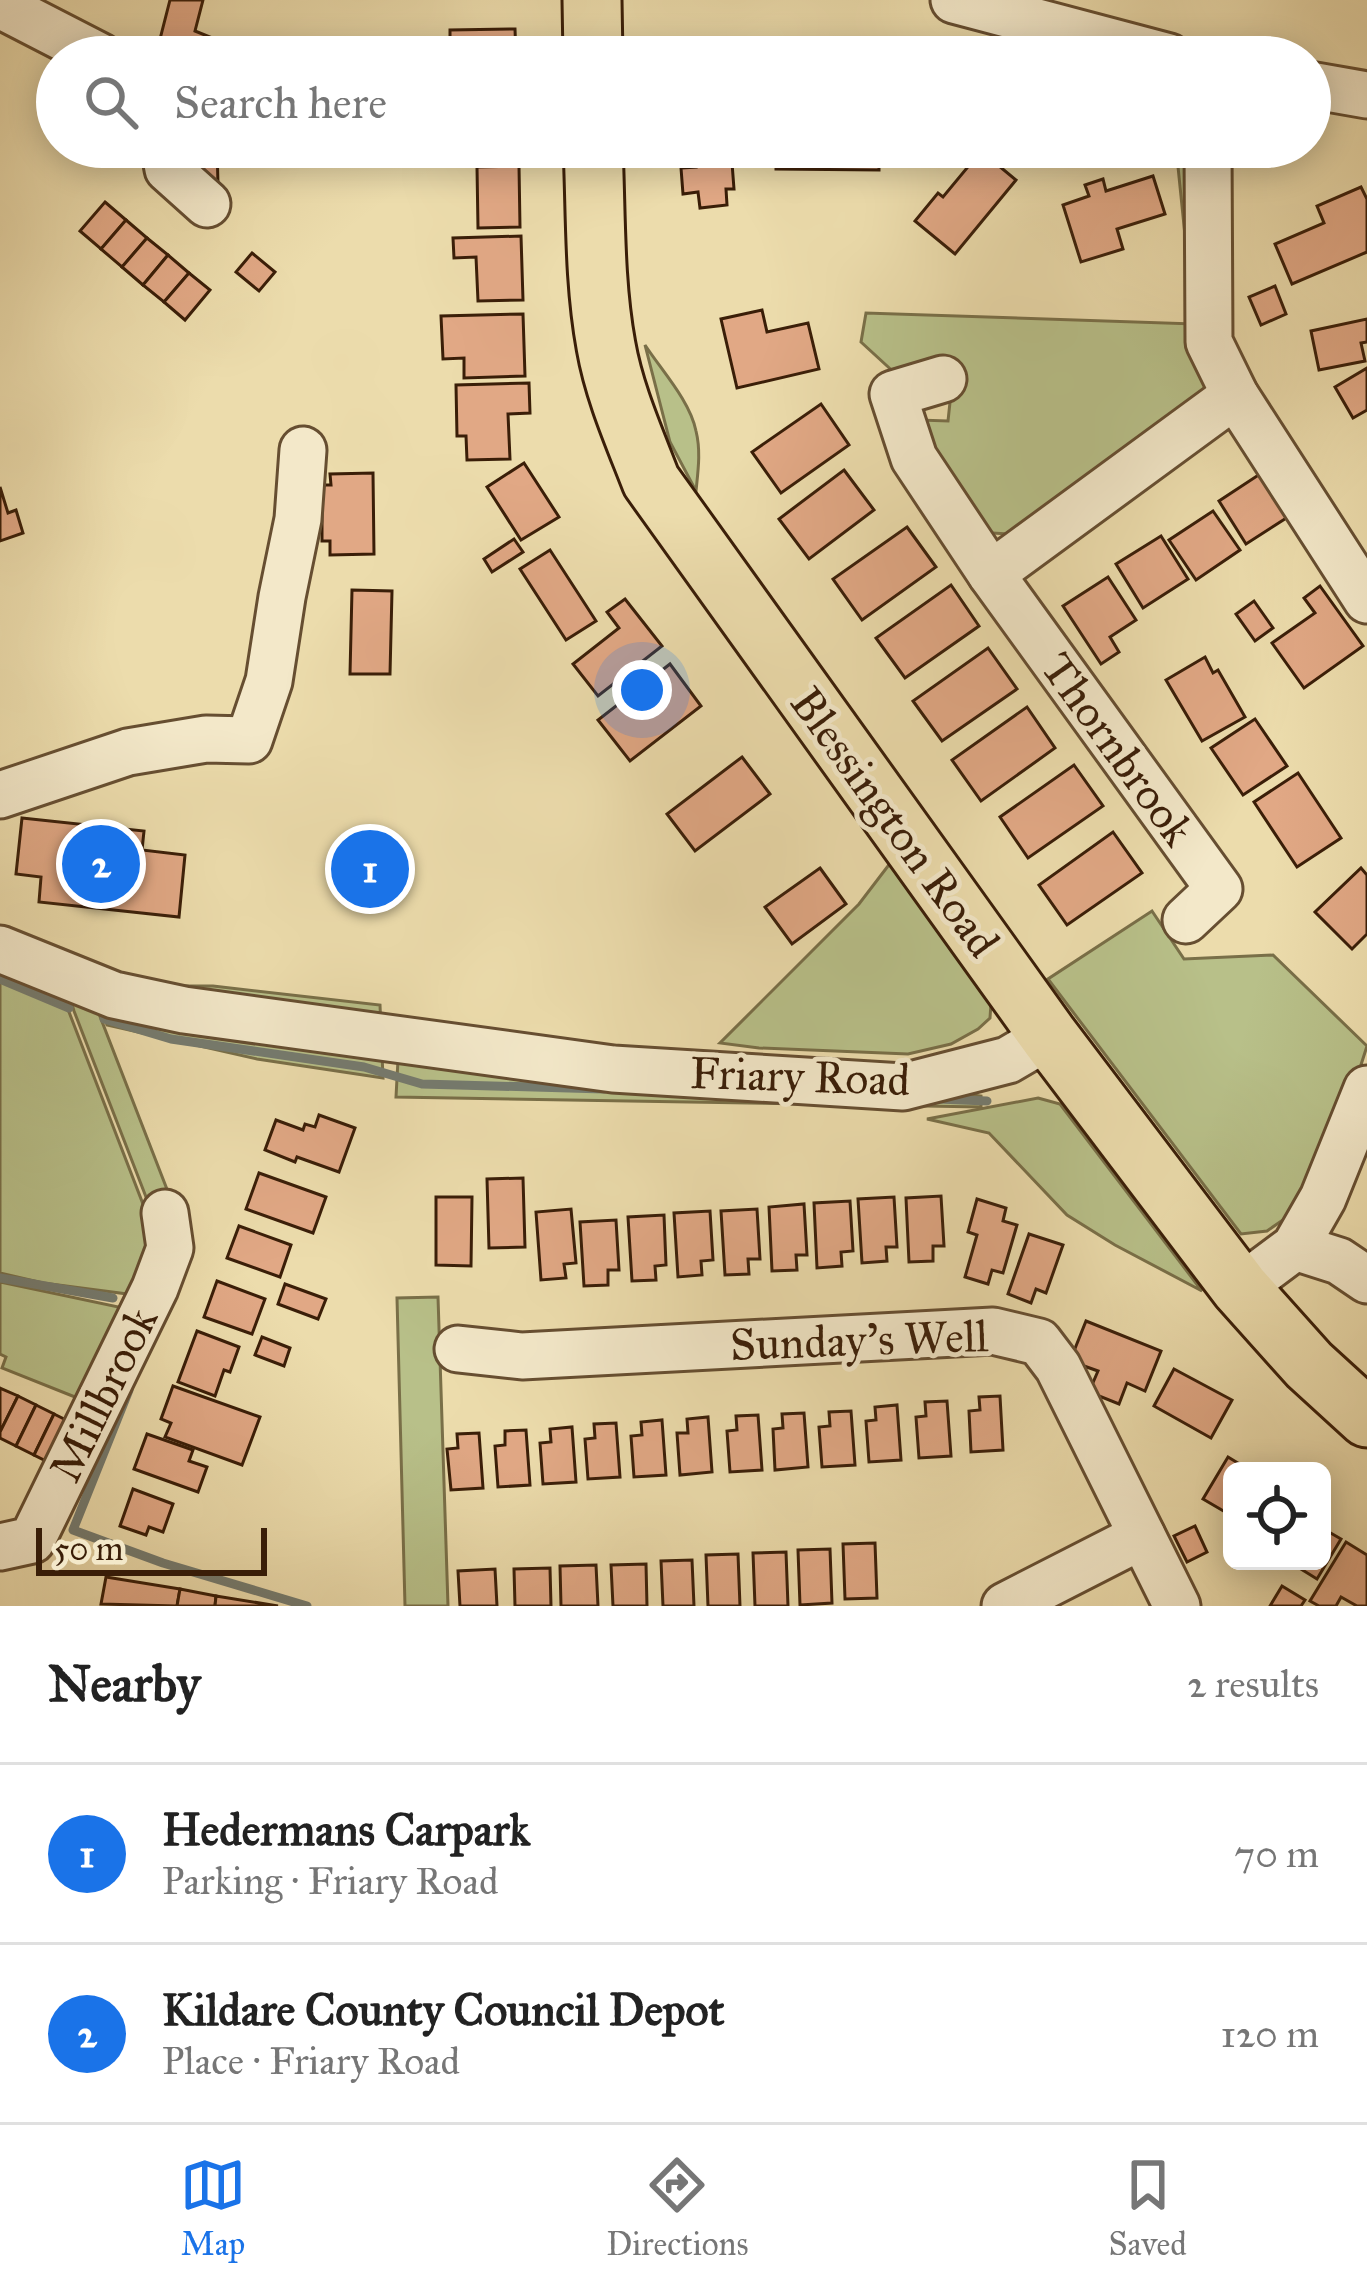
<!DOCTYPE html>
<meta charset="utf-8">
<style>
body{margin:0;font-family:"IM FELL Great Primer",serif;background:#f6f6f6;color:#222}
.controls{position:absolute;right:36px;bottom:36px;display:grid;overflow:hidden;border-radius:18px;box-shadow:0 6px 30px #0003}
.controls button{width:108px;height:108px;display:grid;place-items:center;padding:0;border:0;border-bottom:3px solid #e0e0e0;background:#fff;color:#222;font:60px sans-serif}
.scale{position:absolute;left:36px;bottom:30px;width:231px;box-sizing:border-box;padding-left:12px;border:6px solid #3a1e08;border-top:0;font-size:33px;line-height:42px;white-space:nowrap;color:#3a1e08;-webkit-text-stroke:9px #f3e8c9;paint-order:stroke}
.you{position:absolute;left:642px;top:690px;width:42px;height:42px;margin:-30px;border:9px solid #fff;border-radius:50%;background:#1a73e8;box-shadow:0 0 0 18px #1a73e833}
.badge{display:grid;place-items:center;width:78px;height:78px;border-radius:50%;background:#1a73e8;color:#fff;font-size:39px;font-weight:700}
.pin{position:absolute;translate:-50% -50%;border:6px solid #fff;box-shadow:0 3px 12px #0006}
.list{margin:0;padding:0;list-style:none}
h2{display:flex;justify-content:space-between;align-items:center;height:156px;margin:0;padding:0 48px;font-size:51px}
h2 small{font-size:39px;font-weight:400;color:#767676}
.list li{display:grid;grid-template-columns:78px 1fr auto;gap:36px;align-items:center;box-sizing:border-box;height:180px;padding:0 48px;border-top:3px solid #e0e0e0}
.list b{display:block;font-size:45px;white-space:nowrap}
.list p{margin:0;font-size:39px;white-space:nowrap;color:#767676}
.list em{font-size:39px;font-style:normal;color:#767676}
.icon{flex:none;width:66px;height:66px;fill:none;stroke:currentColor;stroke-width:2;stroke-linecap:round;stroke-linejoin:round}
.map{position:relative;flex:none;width:1367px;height:1606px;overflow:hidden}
.search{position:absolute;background:#fff;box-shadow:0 6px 30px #0003;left:36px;right:36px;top:36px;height:132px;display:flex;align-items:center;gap:30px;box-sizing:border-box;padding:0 42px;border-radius:66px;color:#767676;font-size:45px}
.sheet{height:516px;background:#fff}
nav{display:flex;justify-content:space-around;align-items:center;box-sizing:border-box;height:168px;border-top:3px solid #e0e0e0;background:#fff;font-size:33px;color:#767676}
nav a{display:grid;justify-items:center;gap:6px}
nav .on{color:#1a73e8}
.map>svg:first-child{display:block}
</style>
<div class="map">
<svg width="1367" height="1606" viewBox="0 0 1367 1606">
<rect width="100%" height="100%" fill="#ecdcac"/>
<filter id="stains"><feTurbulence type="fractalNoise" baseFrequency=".00167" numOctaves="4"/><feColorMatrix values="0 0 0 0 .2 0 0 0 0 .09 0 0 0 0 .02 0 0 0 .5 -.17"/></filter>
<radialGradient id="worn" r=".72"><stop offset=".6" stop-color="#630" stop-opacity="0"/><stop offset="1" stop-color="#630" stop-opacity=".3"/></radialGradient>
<g fill="#b8c089" stroke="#796f48" stroke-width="3">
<path d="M1176 147H1190L1224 391 1009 534 975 532 920 420 948 421 951 393 898 376 861 342 866 313 1194 324Z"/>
<path d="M645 345C662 371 690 401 696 431 701 451 698 471 696 491L670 442Z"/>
<path d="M901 849 991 1003 990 1018 978 1029 951 1044 908 1054 759 1048 720 1043 859 904Z"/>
<path d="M1152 911 1184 959 1273 955 1367 1046 1345 1115 1296 1211 1267 1231 1241 1234 1048 979Z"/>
<path d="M0 966 57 990 69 1012 148 1217 158 1221 143 1296 43 1283 0 1273Z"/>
<path d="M94 986H213L380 1005 383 1078 257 1059 107 1025Z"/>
<path d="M67 987 89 988 175 1210 153 1215 74 1011Z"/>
<path d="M400 1023 981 1096V1107L396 1097Z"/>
<path d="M1038 1098 1060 1104 1202 1291 1115 1245 1067 1215 989 1133 927 1119Z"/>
<path d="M0 1282 128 1309 85 1401 2 1368 6 1357 0 1354Z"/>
<path d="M438 1297 448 1606H405L397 1298Z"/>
</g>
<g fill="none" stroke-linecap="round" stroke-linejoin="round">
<g stroke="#757b6f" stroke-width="9">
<path d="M0 979 69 1008"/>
<path d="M104 1019 171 1039 364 1067 422 1084 604 1089"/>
<path d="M938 1099 987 1101"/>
<path d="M0 1278 113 1298"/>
<path d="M129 1390 73 1530 163 1563 307 1606"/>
</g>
</g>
<g fill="#e1a885" stroke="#3a1e08" stroke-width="3">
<path d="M170 0H203L195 31 220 41 214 57H195L159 43Z"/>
<path d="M515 29 516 57H450V30Z"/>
<rect x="816" y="45" width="29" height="12"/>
<path d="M196 147H217L218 184H197Z"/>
<path d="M288 147H355L356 155 288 157Z"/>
<path d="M482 147H519V152L482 153Z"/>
<path d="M693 147H721L723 164 732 163 734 189H726L727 205 700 208 698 192 683 194 681 168 696 167Z"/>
<path d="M776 147H879V170L776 169Z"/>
<path d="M981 151 1016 180 955 254 915 221 938 193 943 197Z"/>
<path d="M519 166 520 227 478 228 477 167Z"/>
<path d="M1153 176 1165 214 1117 229 1123 249 1081 262 1063 205 1089 196 1085 185 1103 179 1106 191Z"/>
<path d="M1361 187 1367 199V252L1292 284 1275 244 1324 223 1317 206Z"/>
<path d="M105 202 126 220 101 249 80 231Z"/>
<path d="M126 220 147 238 122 267 101 249Z"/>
<path d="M521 236 523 300 478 301 476 257 454 258 453 238Z"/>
<path d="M147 238 168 255 143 285 122 267Z"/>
<path d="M252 253 275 272 259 291 236 272Z"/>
<path d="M168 255 189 273 164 302 143 285Z"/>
<path d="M189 273 210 290 185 320 164 302Z"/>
<path d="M1275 286 1286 314 1261 325 1249 297Z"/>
<path d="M762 310 767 332 808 323 819 369 737 388 721 319Z"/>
<path d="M523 314 525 376 464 378V358L443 359 441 316Z"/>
<path d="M1367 319V342L1361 343 1365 361 1319 370 1311 331Z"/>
<path d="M1367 368V410L1353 418 1335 387Z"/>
<path d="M529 383 530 413 508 414 510 459 467 460 466 436H457L456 385Z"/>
<path d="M821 404 849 445 781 493 752 452Z"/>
<path d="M524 463 559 517 521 540 487 487Z"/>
<path d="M844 470 874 510 809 559 779 519Z"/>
<path d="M1263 472 1291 515 1246 544 1219 501Z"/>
<path d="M373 473 374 554 330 555V541H322V485H331L330 474Z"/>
<path d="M0 487 8 513 16 510 23 533 0 541Z"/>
<path d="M1213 511 1240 550 1196 580 1169 540Z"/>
<path d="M907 527 936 567 862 620 833 579Z"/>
<path d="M1161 536 1188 579 1143 608 1116 564Z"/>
<path d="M514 539 523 552 492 572 484 559Z"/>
<path d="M550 550 596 621 566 640 520 569Z"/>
<path d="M1108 577 1136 620 1110 637 1119 652 1101 664 1063 606Z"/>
<path d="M951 585 979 626 905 678 876 638Z"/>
<path d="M1320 586 1363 646 1304 688 1272 643 1315 613 1304 598Z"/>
<path d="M352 590 392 591 390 674H350Z"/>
<path d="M625 599 662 646 598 696 573 664 619 628 607 612Z"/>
<path d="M1254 601 1273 628 1255 641 1236 614Z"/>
<path d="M988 648 1017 689 942 741 913 701Z"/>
<path d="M1205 657 1213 673 1218 670 1245 717 1202 741 1166 680Z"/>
<path d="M670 664 701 706 630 761 598 720Z"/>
<path d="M1027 707 1055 748 981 801 952 760Z"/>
<path d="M1255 719 1287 766 1243 795 1211 748Z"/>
<path d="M742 757 770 794 695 851 667 814Z"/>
<path d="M1074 765 1103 806 1028 858 1000 817Z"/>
<path d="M1298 773 1341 838 1297 867 1254 802Z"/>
<path d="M22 818 144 831 142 850 185 855 179 917 39 902 41 877 16 874Z"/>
<path d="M1113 832 1142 873 1067 925 1039 885Z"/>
<path d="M820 868 846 904 792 944 765 907Z"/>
<path d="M1361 868 1367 875V934L1352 949 1315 912Z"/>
<path d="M319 1115 355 1128 339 1172 297 1157 295 1162 265 1150 276 1120 303 1130 305 1124 315 1127Z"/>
<path d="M259 1173 326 1197 313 1233 246 1209Z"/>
<path d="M523 1178 525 1247 489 1248 487 1179Z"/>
<path d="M941 1196 944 1246H933V1261L909 1262 906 1198Z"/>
<path d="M436 1197H472L471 1266 436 1265Z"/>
<path d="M894 1197 897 1247H886L887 1261 862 1263 858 1199Z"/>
<path d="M977 1199 1006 1208 1003 1221 1017 1225 1003 1273 992 1270 988 1284 965 1277 977 1235 968 1232Z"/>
<path d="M850 1201 853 1251 841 1252 842 1266 817 1268 814 1203Z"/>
<path d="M804 1204 807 1255H796L797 1270 772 1271 769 1207Z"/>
<path d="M571 1209 576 1263 564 1264 566 1278 541 1280 536 1212Z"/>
<path d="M757 1209 760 1259H748L749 1274 725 1275 721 1211Z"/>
<path d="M710 1211 713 1260 701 1261 702 1275 678 1277 674 1213Z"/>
<path d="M664 1215 666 1265 655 1266 656 1280 632 1281 628 1217Z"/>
<path d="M616 1220 619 1270H608V1285L584 1286 580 1222Z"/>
<path d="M239 1226 291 1245 280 1277 227 1258Z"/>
<path d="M1029 1234 1063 1245 1046 1293 1036 1289 1031 1303 1008 1294Z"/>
<path d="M217 1281 265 1299 252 1334 204 1317Z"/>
<path d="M285 1284 326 1299 318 1319 278 1304Z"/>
<path d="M1086 1321 1161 1351 1145 1391 1127 1383 1119 1404 1089 1392 1098 1371 1070 1361Z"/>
<path d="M197 1331 239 1347 230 1372 224 1370 215 1396 178 1382Z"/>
<path d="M262 1337 290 1348 284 1366 255 1355Z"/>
<path d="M1174 1369 1232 1400 1211 1438 1154 1406Z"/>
<path d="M173 1386 260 1417 242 1465 165 1437 171 1423 161 1419Z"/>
<path d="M0 1388 18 1396 0 1432Z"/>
<path d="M18 1396 36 1405 16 1446 0 1438V1432Z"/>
<path d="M1000 1396 1003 1450 971 1452 969 1411 980 1410 979 1397Z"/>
<path d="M947 1401 951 1456 919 1458 916 1417 926 1416 925 1402Z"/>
<path d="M36 1405 54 1414 34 1455 16 1446Z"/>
<path d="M897 1405 901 1460 869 1462 866 1421 876 1420 875 1407Z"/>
<path d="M851 1411 855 1465 822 1467 819 1427 830 1426 829 1412Z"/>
<path d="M804 1413 808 1467 775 1470 773 1429 783 1428 782 1414Z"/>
<path d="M54 1414 72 1423 52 1464 34 1455Z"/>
<path d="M758 1415 762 1470 730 1472 727 1431 737 1430 736 1416Z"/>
<path d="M708 1417 712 1472 680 1475 677 1433H688L687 1419Z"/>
<path d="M662 1420 666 1475 634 1477 631 1436 642 1435 641 1422Z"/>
<path d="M616 1423 620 1477 588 1479 585 1439 595 1438 594 1424Z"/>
<path d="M572 1427 576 1482 543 1484 540 1443 551 1442 550 1429Z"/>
<path d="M526 1430 530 1485 498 1487 495 1446 505 1445V1431Z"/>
<path d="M479 1433 483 1488 451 1490 447 1449 458 1448 457 1434Z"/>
<path d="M147 1434 193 1450 189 1461 207 1467 198 1492 134 1469Z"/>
<path d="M1228 1457 1251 1471H1232V1516L1203 1499Z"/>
<path d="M133 1489 173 1504 163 1532 149 1527 146 1535 120 1526Z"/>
<path d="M1195 1526 1207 1552 1187 1562 1174 1536Z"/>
<path d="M1322 1528 1341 1539 1317 1579 1288 1561H1322Z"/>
<path d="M1346 1542 1367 1555V1606H1357L1341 1597 1336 1606H1319L1310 1601Z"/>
<path d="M875 1543 877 1598 845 1599 843 1544Z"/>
<path d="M830 1549 832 1603 800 1605 798 1550Z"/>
<path d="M786 1552 788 1606H755L753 1553Z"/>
<path d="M738 1554 740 1606H708L706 1555Z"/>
<path d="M692 1560 694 1606H663L661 1561Z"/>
<path d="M646 1564 647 1606H613L611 1565Z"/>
<path d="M596 1565 598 1606H561L560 1566Z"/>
<path d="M550 1568 551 1606H515L514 1569Z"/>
<path d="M495 1569 497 1606H460L458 1571Z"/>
<path d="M106 1577 180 1589 177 1606 101 1604Z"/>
<path d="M1282 1586 1305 1600 1301 1606H1270Z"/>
<path d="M180 1589 216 1596 215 1606H177Z"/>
<path d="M216 1596 278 1606H215Z"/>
</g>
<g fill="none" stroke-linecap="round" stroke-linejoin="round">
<g stroke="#664e31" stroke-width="51">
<g id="minor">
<path d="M954 0 1169 57"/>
<path d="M0 5 101 57"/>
<path d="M1310 85 1367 95"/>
<path d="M164 147 168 169 207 204"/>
<path d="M1208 147 1209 342 1235 395 1367 600"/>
<path d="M943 379 893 394 914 458 991 574 1219 889 1186 920"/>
<path d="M991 574 1235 395"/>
<path d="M0 795 128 752 206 739 249 740 269 681 282 597 298 519 303 450"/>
<path d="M0 949 114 995 184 1010 613 1069 903 1087 1008 1060 1049 1036"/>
<path d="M1295 1247 1339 1261 1367 1280"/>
<path d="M1240 1288 1295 1247 1323 1198 1367 1089"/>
<path d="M458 1349 522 1356 993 1331 1039 1342 1058 1367 1177 1606"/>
<path d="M0 1547 32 1540 155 1288 170 1248 165 1213"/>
<path d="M1005 1606 1142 1536"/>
</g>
</g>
<g stroke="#3a1e08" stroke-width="63">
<g id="major">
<path d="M592 0 593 57"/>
<path d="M593 147C596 213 594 281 606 346 614 392 634 437 651 481L1049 1036 1240 1288 1309 1365 1367 1418"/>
</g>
</g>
<use href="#minor" stroke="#f3e8c9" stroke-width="45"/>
<use href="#major" stroke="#ecdcac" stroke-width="57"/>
</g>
<g text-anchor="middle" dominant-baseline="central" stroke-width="10" stroke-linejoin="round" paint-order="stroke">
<g font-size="45" fill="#3a1e08" stroke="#f3e8c9">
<text transform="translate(1118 749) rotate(54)">Thornbrook</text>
<text transform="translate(895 822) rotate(54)">Blessington Road</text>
<text transform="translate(800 1076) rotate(2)">Friary Road</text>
<text transform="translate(859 1340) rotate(-2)">Sunday's Well</text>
<text transform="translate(103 1394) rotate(-64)">Millbrook</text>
</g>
</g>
<rect width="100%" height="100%" filter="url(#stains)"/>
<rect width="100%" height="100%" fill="url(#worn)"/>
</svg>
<div class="controls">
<button><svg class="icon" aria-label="locate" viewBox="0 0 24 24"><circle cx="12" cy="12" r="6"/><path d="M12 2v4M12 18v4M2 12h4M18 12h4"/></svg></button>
</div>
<div class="scale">50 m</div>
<div class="you"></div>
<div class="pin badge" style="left:370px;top:869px">1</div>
<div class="pin badge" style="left:101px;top:864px">2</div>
<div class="search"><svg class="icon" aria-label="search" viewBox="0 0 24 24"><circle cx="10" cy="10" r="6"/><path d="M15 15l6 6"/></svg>Search here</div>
</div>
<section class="sheet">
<h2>Nearby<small>2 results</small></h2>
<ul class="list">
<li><span class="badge">1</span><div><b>Hedermans Carpark</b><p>Parking · Friary Road</p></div><em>70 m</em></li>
<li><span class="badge">2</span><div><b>Kildare County Council Depot</b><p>Place · Friary Road</p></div><em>120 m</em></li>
</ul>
</section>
<nav>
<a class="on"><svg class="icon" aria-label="map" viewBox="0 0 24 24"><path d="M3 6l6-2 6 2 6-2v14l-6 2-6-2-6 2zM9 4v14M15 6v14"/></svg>Map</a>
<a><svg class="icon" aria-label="directions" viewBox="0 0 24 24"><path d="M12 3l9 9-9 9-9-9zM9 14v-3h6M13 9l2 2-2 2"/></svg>Directions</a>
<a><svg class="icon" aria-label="saved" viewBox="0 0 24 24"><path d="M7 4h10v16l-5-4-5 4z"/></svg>Saved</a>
</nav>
